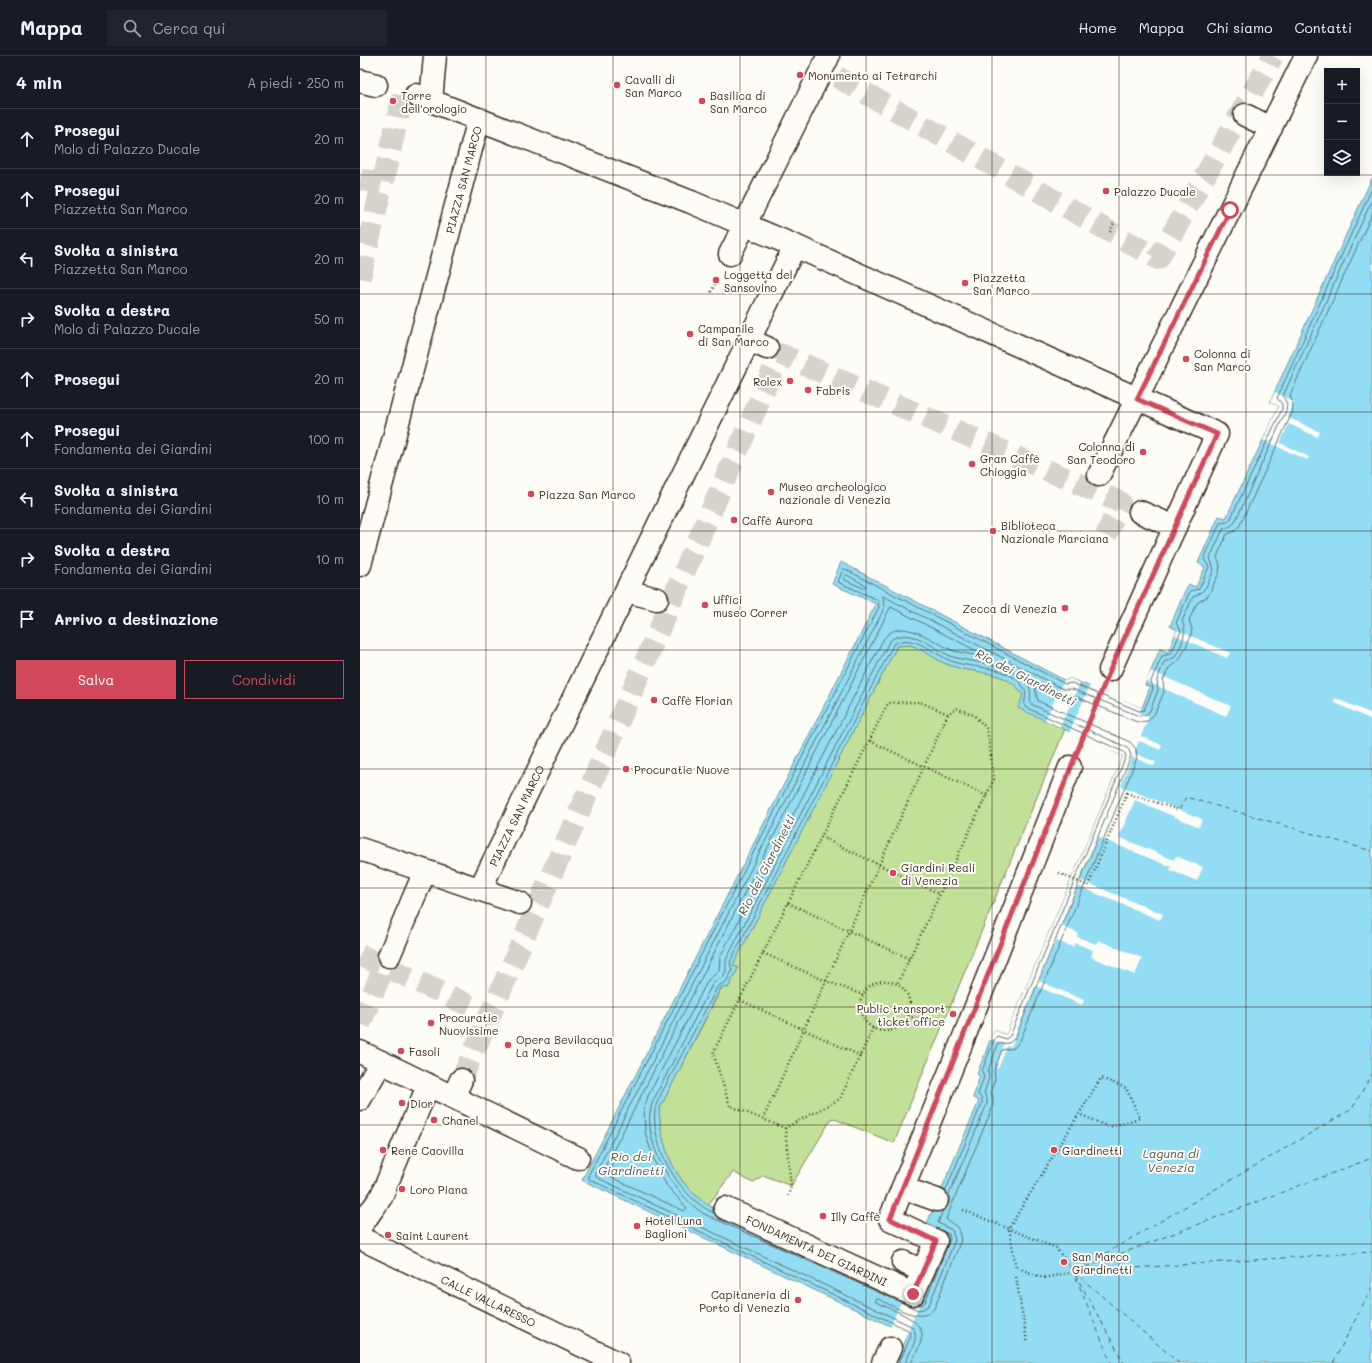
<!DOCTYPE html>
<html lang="it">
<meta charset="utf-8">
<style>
body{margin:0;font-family:Mali,sans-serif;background:#20242c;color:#f1f3f6}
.controls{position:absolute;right:12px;top:12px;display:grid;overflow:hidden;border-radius:0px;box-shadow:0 4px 16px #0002}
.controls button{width:36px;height:36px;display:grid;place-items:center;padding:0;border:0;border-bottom:1px solid #363941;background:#171b24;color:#f1f3f6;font:20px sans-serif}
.stop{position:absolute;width:12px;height:12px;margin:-9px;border:3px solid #d1495b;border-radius:50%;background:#fff}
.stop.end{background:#d1495b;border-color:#fff;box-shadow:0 1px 4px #0008}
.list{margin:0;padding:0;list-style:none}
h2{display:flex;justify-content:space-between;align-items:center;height:52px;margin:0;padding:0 16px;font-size:17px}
h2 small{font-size:13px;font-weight:400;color:#9ea1a6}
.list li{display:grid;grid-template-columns:26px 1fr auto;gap:12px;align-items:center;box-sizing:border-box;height:60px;padding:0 16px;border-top:1px solid #363941}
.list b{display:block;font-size:15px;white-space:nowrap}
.list p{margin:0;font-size:13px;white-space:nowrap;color:#9ea1a6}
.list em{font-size:13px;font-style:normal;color:#9ea1a6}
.actions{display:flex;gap:8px;padding:12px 16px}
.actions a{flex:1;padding:9px 0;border:1px solid #d1495b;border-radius:0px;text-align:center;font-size:14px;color:#d1495b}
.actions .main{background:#d1495b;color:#fff}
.icon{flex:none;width:22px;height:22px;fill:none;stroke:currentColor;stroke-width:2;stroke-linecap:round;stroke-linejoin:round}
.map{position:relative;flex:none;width:1012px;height:1307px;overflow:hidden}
header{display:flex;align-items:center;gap:24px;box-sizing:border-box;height:56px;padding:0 20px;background:#171b24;border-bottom:1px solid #363941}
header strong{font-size:19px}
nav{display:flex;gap:22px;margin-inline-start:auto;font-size:14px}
.search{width:280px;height:36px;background:#20242c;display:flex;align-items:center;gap:10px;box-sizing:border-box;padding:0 14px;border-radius:0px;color:#9ea1a6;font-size:15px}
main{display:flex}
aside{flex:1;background:#171b24}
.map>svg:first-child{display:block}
</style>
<header>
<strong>Mappa</strong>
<div class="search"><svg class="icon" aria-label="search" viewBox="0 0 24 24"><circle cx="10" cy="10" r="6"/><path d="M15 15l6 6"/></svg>Cerca qui</div>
<nav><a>Home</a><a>Mappa</a><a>Chi siamo</a><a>Contatti</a></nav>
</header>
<main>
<aside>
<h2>4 min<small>A piedi · 250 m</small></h2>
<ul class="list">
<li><svg class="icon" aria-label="ahead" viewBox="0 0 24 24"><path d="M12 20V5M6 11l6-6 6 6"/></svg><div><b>Prosegui</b><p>Molo di Palazzo Ducale</p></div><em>20 m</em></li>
<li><svg class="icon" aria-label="ahead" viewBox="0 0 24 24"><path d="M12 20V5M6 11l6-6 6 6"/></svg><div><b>Prosegui</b><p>Piazzetta San Marco</p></div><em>20 m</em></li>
<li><svg class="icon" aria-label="left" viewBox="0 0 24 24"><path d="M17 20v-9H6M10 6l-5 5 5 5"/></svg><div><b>Svolta a sinistra</b><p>Piazzetta San Marco</p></div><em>20 m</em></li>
<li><svg class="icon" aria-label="right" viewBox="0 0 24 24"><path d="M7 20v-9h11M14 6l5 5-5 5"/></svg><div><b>Svolta a destra</b><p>Molo di Palazzo Ducale</p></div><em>50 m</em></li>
<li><svg class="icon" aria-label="ahead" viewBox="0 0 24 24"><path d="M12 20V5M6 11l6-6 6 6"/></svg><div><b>Prosegui</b></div><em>20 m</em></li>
<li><svg class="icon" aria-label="ahead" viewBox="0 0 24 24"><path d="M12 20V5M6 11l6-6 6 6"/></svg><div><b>Prosegui</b><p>Fondamenta dei Giardini</p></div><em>100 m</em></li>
<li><svg class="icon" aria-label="left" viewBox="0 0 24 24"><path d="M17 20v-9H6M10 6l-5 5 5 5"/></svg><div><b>Svolta a sinistra</b><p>Fondamenta dei Giardini</p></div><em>10 m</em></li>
<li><svg class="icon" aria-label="right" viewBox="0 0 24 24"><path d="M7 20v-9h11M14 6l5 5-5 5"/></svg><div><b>Svolta a destra</b><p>Fondamenta dei Giardini</p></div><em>10 m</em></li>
<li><svg class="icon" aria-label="arrive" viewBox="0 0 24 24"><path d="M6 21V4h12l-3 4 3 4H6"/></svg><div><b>Arrivo a destinazione</b></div></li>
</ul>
<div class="actions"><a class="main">Salva</a><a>Condividi</a></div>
</aside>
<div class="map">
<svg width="1012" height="1307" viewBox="0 0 1012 1307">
<rect width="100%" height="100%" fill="#fdfcf7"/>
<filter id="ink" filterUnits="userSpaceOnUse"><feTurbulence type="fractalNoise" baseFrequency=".025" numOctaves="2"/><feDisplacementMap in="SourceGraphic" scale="8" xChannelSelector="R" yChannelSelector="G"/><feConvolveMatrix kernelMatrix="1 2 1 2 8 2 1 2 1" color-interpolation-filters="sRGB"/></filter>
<g filter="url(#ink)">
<path fill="#c1e098" stroke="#7e855b" d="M550 589C564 593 575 604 589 609 614 619 647 612 663 639L659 652 705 673 534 1087 472 1062 431 1130 403 1119 393 1127 373 1116 348 1149C315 1127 301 1092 299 1054L362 931 368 932 378 912 373 909 537 590Z"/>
<path fill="#92ddf3" stroke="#6f959e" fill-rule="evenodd" d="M1012 122V1307H535L547 1278 222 1124 516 548 472 528 481 506 704 624 707 625 709 622 782 652 790 631 785 629 800 593 808 596 817 574 810 570 828 528 836 531 845 511 838 507 859 460 866 462 919 350 910 346ZM550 589C564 593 575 604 589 609 614 619 647 612 663 639L658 652 763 700 646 979 634 974 617 1018 620 1020 613 1042 619 1045 565 1172 587 1181 562 1242 348 1149C315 1127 301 1092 299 1054L361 931 368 932 378 912 373 909 537 590Z"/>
<g fill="#fdfcf7">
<path d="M915 336 934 346 927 361 960 376 957 381 929 368 920 387 949 401 947 404 903 384 919 350 910 346Z"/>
<path d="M817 574 870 597 867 602 815 579Z"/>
<path d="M791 615 871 650 866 660 786 625Z"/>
<path d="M709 622 720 627 700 671 685 664 704 624 707 625Z"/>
<path d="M730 629 782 652 779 657 789 661 781 680 802 689 800 694 779 685 774 697 796 706 794 710 772 701 761 730 842 763 839 771 775 744 759 781 814 804 816 800 843 811 837 825 810 814 811 811 738 781 720 824 803 858 800 864 718 830 701 870 718 877 717 881 736 888 738 884 782 902 775 919 731 901 733 894 715 887 713 891 696 885 679 925 724 944 722 949 676 930 651 991 647 990 638 1013 635 1011 644 989 630 983 634 974 646 979 763 700 709 677Z"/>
<path d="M975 642 1012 658V664L973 646Z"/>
<path d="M545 1236 562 1242 539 1296H538L545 1279 530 1272Z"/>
</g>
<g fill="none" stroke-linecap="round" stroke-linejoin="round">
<g stroke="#5e7273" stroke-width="1">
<path d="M487 519 505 529V531L503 532 485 524 484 522Z"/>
<path d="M531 551 621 597V599L619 600C611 598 602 597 594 595 576 588 540 557 523 584L360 901 359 915 348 924 288 1040 284 1053 285 1076 295 1107 307 1130 327 1152 324 1155 244 1118 243 1115Z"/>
<path d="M583 1154 578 1167 592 1174 595 1184 569 1249 563 1253 558 1254 344 1158C313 1138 277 1080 294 1043L353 927 363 921 366 915V904L529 586C533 580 543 579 551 580 566 583 579 596 593 601 617 608 643 606 663 623 674 632 669 639 671 648L766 691 769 694 771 700 655 982 649 987 638 988 628 1015 629 1022 624 1037 627 1043V1048L588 1141"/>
<path d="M354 1157C320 1142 291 1092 295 1054 296 1044 306 1031 310 1021 326 991 342 960 358 930L366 926 372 915 370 906 533 589C537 585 545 584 550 585 564 587 577 599 589 604 611 614 644 608 661 628 670 638 663 642 665 651L764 696 766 700 650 980 646 983 637 980 634 984 622 1015 624 1021 618 1038 622 1043V1047L585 1136"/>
<path d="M558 1248 562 1249 565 1246 590 1183 589 1178 582 1175"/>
<path d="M539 1307 551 1280 548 1274 229 1123 228 1120 519 551 518 544 478 526 483 513H485L705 628 712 627 779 655 784 654 793 633 791 625 802 600 811 598 821 575 816 567 830 535 839 533 849 511 844 503 860 467 867 466 870 464 922 353V348L917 342 1012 132"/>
<path d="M545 1307C549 1297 562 1279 551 1270L236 1121 235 1118 524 553 523 540 703 633H712L779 660 785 659 790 655 798 634 797 624 804 606 815 601C821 590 828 577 822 565L833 541C847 535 848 527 854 513L850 502 863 473 871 470 875 466 926 355 927 348 923 340 1012 144"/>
<path d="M551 1307C555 1299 561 1289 562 1280 564 1263 529 1253 516 1246L515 1244 518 1243C533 1249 563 1271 575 1251L601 1184 598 1172 586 1163 633 1050V1043L631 1035 635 1023 634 1015 642 994 654 992 660 985 777 702 776 693 770 686 678 645 674 627 677 626 701 639H712L777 666 788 665 795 657 804 636 803 624 809 612 820 603 831 580 832 573 829 564 837 547 848 540 859 517 860 509 857 501 867 478 875 475 880 469 932 357 933 349 930 339 1012 158"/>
</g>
<g stroke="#515753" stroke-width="1" stroke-dasharray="5 4" stroke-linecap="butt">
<path d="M819 754 826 741 1012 795"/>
<path d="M718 1214 1012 1102"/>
<path d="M714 1216 992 1053 1012 1018"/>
<path d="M714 1216 1012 1196"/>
<path d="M714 1216 819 1307"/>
<path d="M715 1218 764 1307"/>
<path d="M716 1222 751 1307"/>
<path d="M973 1307 1012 1231"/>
</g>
<g stroke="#d6d2cc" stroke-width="22" stroke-dasharray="22 11" stroke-linecap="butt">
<path d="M477 21 798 203 913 0"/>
<path d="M0 123 23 128"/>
<path d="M0 222 44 36"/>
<path d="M0 899 130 959 420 298 760 446 746 480"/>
<path d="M0 968 27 904"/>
<path d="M101 1024 130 959"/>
<path d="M0 1148H1"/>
</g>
<g stroke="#3b2a1e" stroke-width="25">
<g id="minor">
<path d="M0 25 16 29"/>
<path d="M56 39 331 146 435 190 857 378 750 614"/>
<path d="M71 45 75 0"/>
<path d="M885 59 911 72"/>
<path d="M370 198 468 1"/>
<path d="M389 284 407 292"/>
<path d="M739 419 946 0"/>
<path d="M780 456 815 471"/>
<path id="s1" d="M0 509 119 63"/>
<path d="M266 535 297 543"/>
<path d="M0 793 160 847"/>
<path id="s2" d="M120 833 435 190"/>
<path d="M29 900 65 815"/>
<path d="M0 996 21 1006 0 1043"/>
<path d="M21 1006 218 1102"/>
<path d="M93 1041 101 1024"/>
<path d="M543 1132 577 1144"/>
<path id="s3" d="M365 1152 553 1238 576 1185 530 1163 604 981 710 711"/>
<path d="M0 1171 21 1141 68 1030"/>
<path id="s4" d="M0 1182 258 1307"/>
<path d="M543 1206 563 1215"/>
<path d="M523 1307 530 1292"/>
</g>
</g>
<g stroke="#3b2a1e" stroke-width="2.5" stroke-dasharray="1 3" stroke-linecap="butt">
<path d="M750 176 754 167"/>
<path d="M351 236 358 222"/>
<path d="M510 685 627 740"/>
<path d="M721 685 739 640"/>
<path d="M461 781 580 838"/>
<path d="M699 817 728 830 767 737 819 754"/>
<path d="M428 847 550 903"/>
<path d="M403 897 466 925 503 939"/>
<circle cx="525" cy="950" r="25"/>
<path d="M380 944 501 1000"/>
<path d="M548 960 578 971"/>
<path d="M513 972 480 1043 425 1072 370 1050 353 997 528 647 560 646 588 658 596 652 614 659 627 673 634 723 537 929"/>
<path d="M403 1063 588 658"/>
<path d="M425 1072 431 1130 428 1140"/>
<path d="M603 1154 696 1192 714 1216 683 1222 656 1211 649 1172 741 1022 766 1032 780 1062 749 1071 719 1058"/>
<path d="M656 1221 667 1285"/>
</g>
<use href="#minor" stroke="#fdfcf7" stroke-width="22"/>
</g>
</g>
<g fill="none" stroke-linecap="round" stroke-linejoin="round" filter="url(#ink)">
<path stroke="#d1495b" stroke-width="5" d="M553 1238 576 1185 530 1163 750 614 857 378 777 343 870 154"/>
</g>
<path fill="none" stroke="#3b2a1e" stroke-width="1" stroke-opacity="0.55" d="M126 0V1307M253 0V1307M380 0V1307M506 0V1307M632 0V1307M759 0V1307M886 0V1307M0 119H1012M0 238H1012M0 356H1012M0 475H1012M0 594H1012M0 713H1012M0 832H1012M0 951H1012M0 1069H1012M0 1188H1012"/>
<g fill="#d1495b" stroke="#fdfcf7" stroke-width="1.5">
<circle cx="440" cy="19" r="4"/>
<circle cx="257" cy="29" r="4"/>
<circle cx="33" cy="45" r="4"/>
<circle cx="342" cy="45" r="4"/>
<circle cx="746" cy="135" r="4"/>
<circle cx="356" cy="224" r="4"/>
<circle cx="605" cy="227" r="4"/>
<circle cx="330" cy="278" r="4"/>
<circle cx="826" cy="303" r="4"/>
<circle cx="430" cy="325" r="4"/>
<circle cx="448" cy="334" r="4"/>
<circle cx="783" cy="396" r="4"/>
<circle cx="612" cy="408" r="4"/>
<circle cx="411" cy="436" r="4"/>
<circle cx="171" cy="438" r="4"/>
<circle cx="374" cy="464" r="4"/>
<circle cx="633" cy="475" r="4"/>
<circle cx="345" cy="549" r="4"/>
<circle cx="705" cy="552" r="4"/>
<circle cx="294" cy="644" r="4"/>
<circle cx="266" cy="713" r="4"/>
<circle cx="533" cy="817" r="4"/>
<circle cx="593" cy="958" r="4"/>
<circle cx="71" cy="967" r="4"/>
<circle cx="148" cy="989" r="4"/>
<circle cx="41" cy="995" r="4"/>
<circle cx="42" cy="1047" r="4"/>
<circle cx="74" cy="1064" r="4"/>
<circle cx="23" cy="1094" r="4"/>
<circle cx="694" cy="1094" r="4"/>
<circle cx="42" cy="1133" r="4"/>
<circle cx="463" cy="1160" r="4"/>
<circle cx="277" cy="1170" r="4"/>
<circle cx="28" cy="1179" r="4"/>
<circle cx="704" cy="1206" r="4"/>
<circle cx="438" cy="1244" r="4"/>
</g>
<g text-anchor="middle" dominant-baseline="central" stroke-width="4" stroke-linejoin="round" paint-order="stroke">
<g font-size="11" fill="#3b2a1e" stroke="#fdfcf7" text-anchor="start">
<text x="448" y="19">Monumento ai Tetrarchi</text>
<text x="265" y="23">Cavalli di<tspan x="265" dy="13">San Marco</tspan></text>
<text x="41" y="39">Torre<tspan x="41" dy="13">dell'orologio</tspan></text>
<text x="350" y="39">Basilica di<tspan x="350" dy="13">San Marco</tspan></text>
<text x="754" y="135">Palazzo Ducale</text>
<text x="364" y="218">Loggetta del<tspan x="364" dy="13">Sansovino</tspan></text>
<text x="613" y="221">Piazzetta<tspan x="613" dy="13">San Marco</tspan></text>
<text x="338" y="272">Campanile<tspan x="338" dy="13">di San Marco</tspan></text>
<text x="834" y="297">Colonna di<tspan x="834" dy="13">San Marco</tspan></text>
<text x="422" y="325" text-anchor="end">Rolex</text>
<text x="456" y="334">Fabris</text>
<text x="775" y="390" text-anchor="end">Colonna di<tspan x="775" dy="13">San Teodoro</tspan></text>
<text x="620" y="402">Gran Caffè<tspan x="620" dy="13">Chioggia</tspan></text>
<text x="419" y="430">Museo archeologico<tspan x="419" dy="13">nazionale di Venezia</tspan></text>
<text x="179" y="438">Piazza San Marco</text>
<text x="382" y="464">Caffè Aurora</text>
<text x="641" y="469">Biblioteca<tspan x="641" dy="13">Nazionale Marciana</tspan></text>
<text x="353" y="543">Uffici<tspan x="353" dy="13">museo Correr</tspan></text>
<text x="697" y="552" text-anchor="end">Zecca di Venezia</text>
<text x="302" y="644">Caffè Florian</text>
<text x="274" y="713">Procuratie Nuove</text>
<text x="541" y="811">Giardini Reali<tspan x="541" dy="13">di Venezia</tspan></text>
<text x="585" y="952" text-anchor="end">Public transport<tspan x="585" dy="13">ticket office</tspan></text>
<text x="79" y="961">Procuratie<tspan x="79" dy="13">Nuovissime</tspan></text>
<text x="156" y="983">Opera Bevilacqua<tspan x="156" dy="13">La Masa</tspan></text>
<text x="49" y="995">Fasoli</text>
<text x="50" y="1047">Dior</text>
<text x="82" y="1064">Chanel</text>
<text x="31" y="1094">Rene Caovilla</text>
<text x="702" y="1094">Giardinetti</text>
<text x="50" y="1133">Loro Piana</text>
<text x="471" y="1160">Illy Caffè</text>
<text x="285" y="1164">Hotel Luna<tspan x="285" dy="13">Baglioni</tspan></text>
<text x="36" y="1179">Saint Laurent</text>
<text x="712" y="1200">San Marco<tspan x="712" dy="13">Giardinetti</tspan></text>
<text x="430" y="1238" text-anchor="end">Capitaneria di<tspan x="430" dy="13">Porto di Venezia</tspan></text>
</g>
<g font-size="11" fill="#3b2a1e" stroke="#fdfcf7">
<text stroke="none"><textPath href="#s1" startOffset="399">PIAZZA SAN MARCO</textPath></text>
<text stroke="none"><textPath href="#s2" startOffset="82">PIAZZA SAN MARCO</textPath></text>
<text stroke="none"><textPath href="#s3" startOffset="101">FONDAMENTA DEI GIARDINI</textPath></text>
<text stroke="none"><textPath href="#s4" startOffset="143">CALLE VALLARESSO</textPath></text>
</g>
<g font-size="12" font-style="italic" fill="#515753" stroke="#fdfcf7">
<text transform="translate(666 621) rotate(27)">Rio dei Giardinetti</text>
<text transform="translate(406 809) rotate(-63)">Rio dei Giardinetti</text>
<text x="811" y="1097">Laguna di<tspan x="811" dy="14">Venezia</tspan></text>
<text x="271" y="1100">Rio dei<tspan x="271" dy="14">Giardinetti</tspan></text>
</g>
</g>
</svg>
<div class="controls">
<button>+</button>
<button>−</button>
<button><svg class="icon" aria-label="layers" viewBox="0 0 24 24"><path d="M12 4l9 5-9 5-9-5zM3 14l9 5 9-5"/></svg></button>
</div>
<div class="stop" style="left:870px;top:154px"></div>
<div class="stop end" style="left:553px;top:1238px"></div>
</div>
</main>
